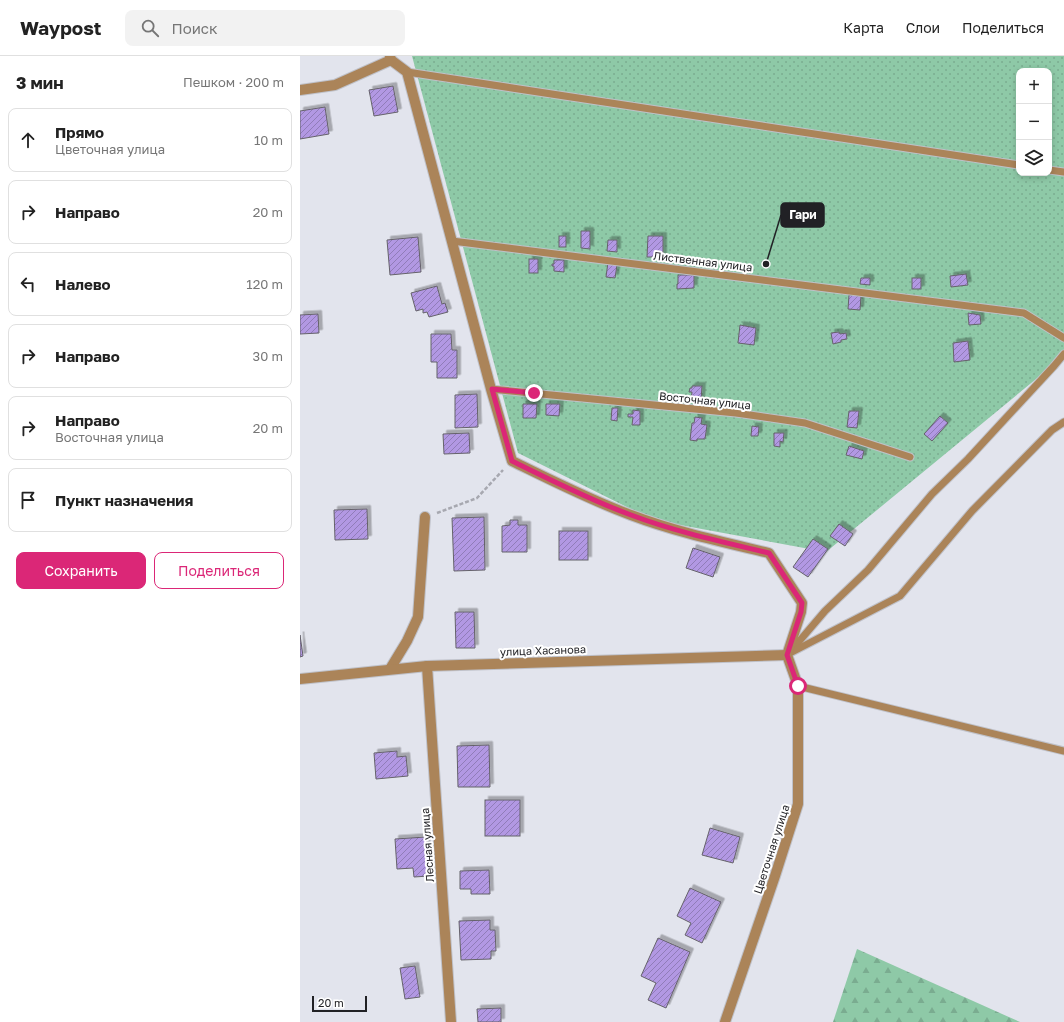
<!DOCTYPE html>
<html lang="ru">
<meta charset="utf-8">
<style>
body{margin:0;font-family:"Golos Text",sans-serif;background:#f2f2f2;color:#222}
.controls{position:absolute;right:12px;top:12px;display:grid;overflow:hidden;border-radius:8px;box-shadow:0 2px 6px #0003}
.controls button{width:36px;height:36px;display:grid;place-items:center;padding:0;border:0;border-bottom:1px solid #e0e0e0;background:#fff;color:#222;font:20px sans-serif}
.scale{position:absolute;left:12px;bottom:10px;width:55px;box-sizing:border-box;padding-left:4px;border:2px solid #212125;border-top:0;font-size:11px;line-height:14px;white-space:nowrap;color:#212125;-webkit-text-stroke:3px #fff;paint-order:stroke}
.stop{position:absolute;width:12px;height:12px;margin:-9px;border:3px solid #db2777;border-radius:50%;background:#fff}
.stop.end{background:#db2777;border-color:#fff;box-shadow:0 1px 4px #0008}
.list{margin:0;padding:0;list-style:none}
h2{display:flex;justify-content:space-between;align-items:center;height:52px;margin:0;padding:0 16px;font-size:17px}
h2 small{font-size:13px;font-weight:400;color:#767676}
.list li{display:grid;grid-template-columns:26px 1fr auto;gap:12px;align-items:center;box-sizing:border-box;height:64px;margin:0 8px 8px;padding:0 8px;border:1px solid #e0e0e0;border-radius:8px}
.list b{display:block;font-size:15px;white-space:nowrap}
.list p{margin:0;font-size:13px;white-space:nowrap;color:#767676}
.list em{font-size:13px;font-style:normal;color:#767676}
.actions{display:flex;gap:8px;padding:12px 16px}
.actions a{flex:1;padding:9px 0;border:1px solid #db2777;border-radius:8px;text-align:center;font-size:14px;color:#db2777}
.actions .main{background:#db2777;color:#fff}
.icon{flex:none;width:22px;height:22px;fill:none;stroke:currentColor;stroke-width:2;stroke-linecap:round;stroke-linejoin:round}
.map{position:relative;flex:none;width:764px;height:966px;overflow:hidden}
header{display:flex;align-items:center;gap:24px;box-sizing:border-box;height:56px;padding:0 20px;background:#fff;border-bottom:1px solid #e0e0e0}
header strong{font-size:19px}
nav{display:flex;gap:22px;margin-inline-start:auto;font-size:14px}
.search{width:280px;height:36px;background:#f2f2f2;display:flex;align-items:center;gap:10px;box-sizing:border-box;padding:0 14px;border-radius:8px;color:#767676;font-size:15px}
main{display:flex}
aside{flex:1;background:#fff}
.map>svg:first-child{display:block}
</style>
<header>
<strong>Waypost</strong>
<div class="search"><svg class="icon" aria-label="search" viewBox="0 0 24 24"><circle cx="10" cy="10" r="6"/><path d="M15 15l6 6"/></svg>Поиск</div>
<nav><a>Карта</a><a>Слои</a><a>Поделиться</a></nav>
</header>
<main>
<aside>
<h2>3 мин<small>Пешком · 200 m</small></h2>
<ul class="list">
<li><svg class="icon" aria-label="ahead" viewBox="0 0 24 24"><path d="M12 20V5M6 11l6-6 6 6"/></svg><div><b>Прямо</b><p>Цветочная улица</p></div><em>10 m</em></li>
<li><svg class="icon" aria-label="right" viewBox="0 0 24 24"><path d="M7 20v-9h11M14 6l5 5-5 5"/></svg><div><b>Направо</b></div><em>20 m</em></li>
<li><svg class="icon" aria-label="left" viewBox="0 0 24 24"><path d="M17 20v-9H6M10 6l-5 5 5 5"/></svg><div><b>Налево</b></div><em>120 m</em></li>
<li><svg class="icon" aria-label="right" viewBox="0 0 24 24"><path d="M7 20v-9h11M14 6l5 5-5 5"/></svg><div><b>Направо</b></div><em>30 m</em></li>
<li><svg class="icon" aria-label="right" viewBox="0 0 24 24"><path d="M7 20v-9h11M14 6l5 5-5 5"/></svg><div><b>Направо</b><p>Восточная улица</p></div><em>20 m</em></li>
<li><svg class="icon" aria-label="arrive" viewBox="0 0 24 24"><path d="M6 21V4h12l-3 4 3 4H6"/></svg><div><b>Пункт назначения</b></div></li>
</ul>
<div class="actions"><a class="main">Сохранить</a><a>Поделиться</a></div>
</aside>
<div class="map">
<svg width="764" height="966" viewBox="0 0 764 966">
<defs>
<pattern id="grass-dots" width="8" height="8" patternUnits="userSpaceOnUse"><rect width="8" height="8" fill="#8ec9a7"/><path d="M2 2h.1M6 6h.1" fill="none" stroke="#7aac90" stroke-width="1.8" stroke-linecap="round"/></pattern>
<pattern id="forest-firs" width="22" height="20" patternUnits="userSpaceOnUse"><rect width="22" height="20" fill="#8ec9a7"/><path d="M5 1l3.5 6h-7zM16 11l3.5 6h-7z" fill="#7aac90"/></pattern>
<pattern id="building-hatch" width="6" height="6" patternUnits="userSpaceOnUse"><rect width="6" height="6" fill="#b298e3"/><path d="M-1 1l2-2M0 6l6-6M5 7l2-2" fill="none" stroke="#907cb8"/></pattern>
<filter id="shadow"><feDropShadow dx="3.5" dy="-3.5" stdDeviation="0" flood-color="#0004"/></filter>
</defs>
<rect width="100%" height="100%" fill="#e2e4ed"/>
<path fill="url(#grass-dots)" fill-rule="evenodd" d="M112 0H764V300L526 496 353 464 218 397ZM719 15H749V117H719Z"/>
<path fill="url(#forest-firs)" d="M557 893 720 966H533Z"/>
<g fill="url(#building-hatch)" stroke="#65626a" filter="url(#shadow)">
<path d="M93 30 98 56 74 60 69 34Z"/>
<path d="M25 51 29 78 0 83V55Z"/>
<path d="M281 175H290V193L281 192Z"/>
<rect x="259" y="180" width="7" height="11"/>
<path d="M348 180H363V201H347Z"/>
<path d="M118 181 121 216 90 219 87 184Z"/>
<path d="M308 184H317V196L307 195Z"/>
<rect x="229" y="203" width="9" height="14"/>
<path d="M254 204H264V216L254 215V210H252V208H254Z"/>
<path d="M308 206 317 209 315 222 306 221Z"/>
<path d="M666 218 668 229 651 231 650 220Z"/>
<path d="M378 219H394V232L377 233V228H378Z"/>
<path d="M561 222H570V229L560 228Z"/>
<rect x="612" y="222" width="9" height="11"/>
<path d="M137 230 142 248 145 247 148 256 129 261 127 256 123 257V253L116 255 111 237Z"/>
<path d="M549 239 561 240 560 254 548 253Z"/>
<path d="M668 257 680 259 681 268 669 269Z"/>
<path d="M18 258 19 277 0 278V259Z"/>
<path d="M440 269 456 272 454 289 438 287Z"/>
<path d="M539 276 540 278 546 277 547 283 541 284V286L533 288 531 277Z"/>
<path d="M131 278H151L152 294H157V322H137V306H131Z"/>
<path d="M668 285 670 304 654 306 653 287Z"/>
<path d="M392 330H402L401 345 391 344 392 336H389L390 332H392Z"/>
<path d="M177 338 178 371 155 372V339Z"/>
<path d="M223 348H237L236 362H223Z"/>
<path d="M246 348H260L259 360 246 359Z"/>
<path d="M312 352H318L317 365 311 364Z"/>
<path d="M333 354 340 355V369H332L333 361H328V358H333Z"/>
<path d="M549 355H559L557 372 547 371Z"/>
<path d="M640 360 648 367 632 385 624 378Z"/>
<path d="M395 361 402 362 401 368 407 369 405 383H397V385L390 384 392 367H394Z"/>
<path d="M452 370 459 371 458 380H451Z"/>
<path d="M169 377 170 397 144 398 143 378Z"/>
<path d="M474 377H484L483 386 480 385V391L474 390Z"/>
<path d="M549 390 564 395 562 403 546 399Z"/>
<path d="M67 453 68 483 35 484 34 454Z"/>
<path d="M184 461 185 514 154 515 152 462Z"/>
<path d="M210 464H218V469H227V496H202V470L210 469Z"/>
<path d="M539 468 553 478 545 490 530 480Z"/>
<rect x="259" y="475" width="29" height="29"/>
<path d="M513 483 528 493 508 521 493 511Z"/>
<path d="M393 492 420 501 413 521 386 512Z"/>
<path d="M155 556H174L175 592H156Z"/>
<path d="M0 579 3 600 0 601Z"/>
<path d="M189 689 190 731H158L157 690Z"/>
<path d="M97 695V701L106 700 108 720 76 723 74 697Z"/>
<rect x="185" y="744" width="35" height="36"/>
<path d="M410 772 440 781 433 807 402 799Z"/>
<path d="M126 781 129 820 114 821 113 812 97 813 95 783Z"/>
<path d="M189 814 190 838H171V833H160V815Z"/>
<path d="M390 832 421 846 402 887 385 879 391 867 377 860Z"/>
<path d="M190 864V874H195L196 895H191V903L161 904 159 865Z"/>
<path d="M358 882 390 896 366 952 348 944 356 927 341 920Z"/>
<path d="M115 910 120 941 105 943 100 912Z"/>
<path d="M201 952V966H178L177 953Z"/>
</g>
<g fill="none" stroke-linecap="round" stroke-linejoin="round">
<g stroke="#bfc1c9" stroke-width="9">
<g id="lane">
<path d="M107 16 719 109"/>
<path d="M749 114 764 116"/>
<path d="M152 185 724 257 764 282"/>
<path d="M191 333 436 357 505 367 610 401"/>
<path d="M490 596 525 555 568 514 632 438 668 403 754 310 764 298"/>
<path d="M492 596 600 540 672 455 752 374 764 366"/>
<path d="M498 630 764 695"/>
</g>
</g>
<g stroke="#bfc1c9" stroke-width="12">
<g id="street">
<path d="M90 0 91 4 107 16 191 333 212 405C251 424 290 444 331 459 376 476 423 486 469 497L502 547 501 556 487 599"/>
<path d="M0 34 35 29 91 4"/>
<path d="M127 610 151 966"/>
<path d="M90 613 107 585 118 561 125 461"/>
<path d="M0 623 127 610 487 599"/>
<path d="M425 966 475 820 498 748V630L487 599"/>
</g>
</g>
<path stroke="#a7a8b0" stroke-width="2.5" stroke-dasharray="4 2" stroke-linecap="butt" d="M137 457 177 442 203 414"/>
<use href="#lane" stroke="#ab8459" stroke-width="7"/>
<use href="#street" stroke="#ab8459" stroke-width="10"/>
</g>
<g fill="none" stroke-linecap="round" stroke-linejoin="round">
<path stroke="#db2777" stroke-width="5" d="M234 337 192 333 212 405C251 424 290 444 331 459 376 476 423 486 469 497L502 547 501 556 487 599 498 630"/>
</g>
<g text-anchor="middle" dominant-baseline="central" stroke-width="4" stroke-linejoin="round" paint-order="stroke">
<g font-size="11" fill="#212125" stroke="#fff">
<text transform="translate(403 205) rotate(7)">Лиственная улица</text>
<text transform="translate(405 344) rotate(6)">Восточная улица</text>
<text transform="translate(243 594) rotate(-2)">улица Хасанова</text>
<text transform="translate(127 789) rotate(-94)">Лесная улица</text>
<text transform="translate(471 793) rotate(-72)">Цветочная улица</text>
</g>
</g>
<path fill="none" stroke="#212125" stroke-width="1.5" d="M466 208L481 159"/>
<circle fill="#212125" stroke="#fff" stroke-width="1.5" cx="466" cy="208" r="4"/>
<rect fill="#212125" stroke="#212125" stroke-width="1.5" x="481" y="147" width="43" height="24" rx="4"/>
<g font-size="12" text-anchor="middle" font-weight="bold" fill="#fff">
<text x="503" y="163">Гари</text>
</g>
</svg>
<div class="controls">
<button>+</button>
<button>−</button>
<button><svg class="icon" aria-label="layers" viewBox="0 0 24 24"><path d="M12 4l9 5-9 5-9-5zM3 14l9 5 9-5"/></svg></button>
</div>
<div class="scale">20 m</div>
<div class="stop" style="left:498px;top:630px"></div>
<div class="stop end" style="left:234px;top:337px"></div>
</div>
</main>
